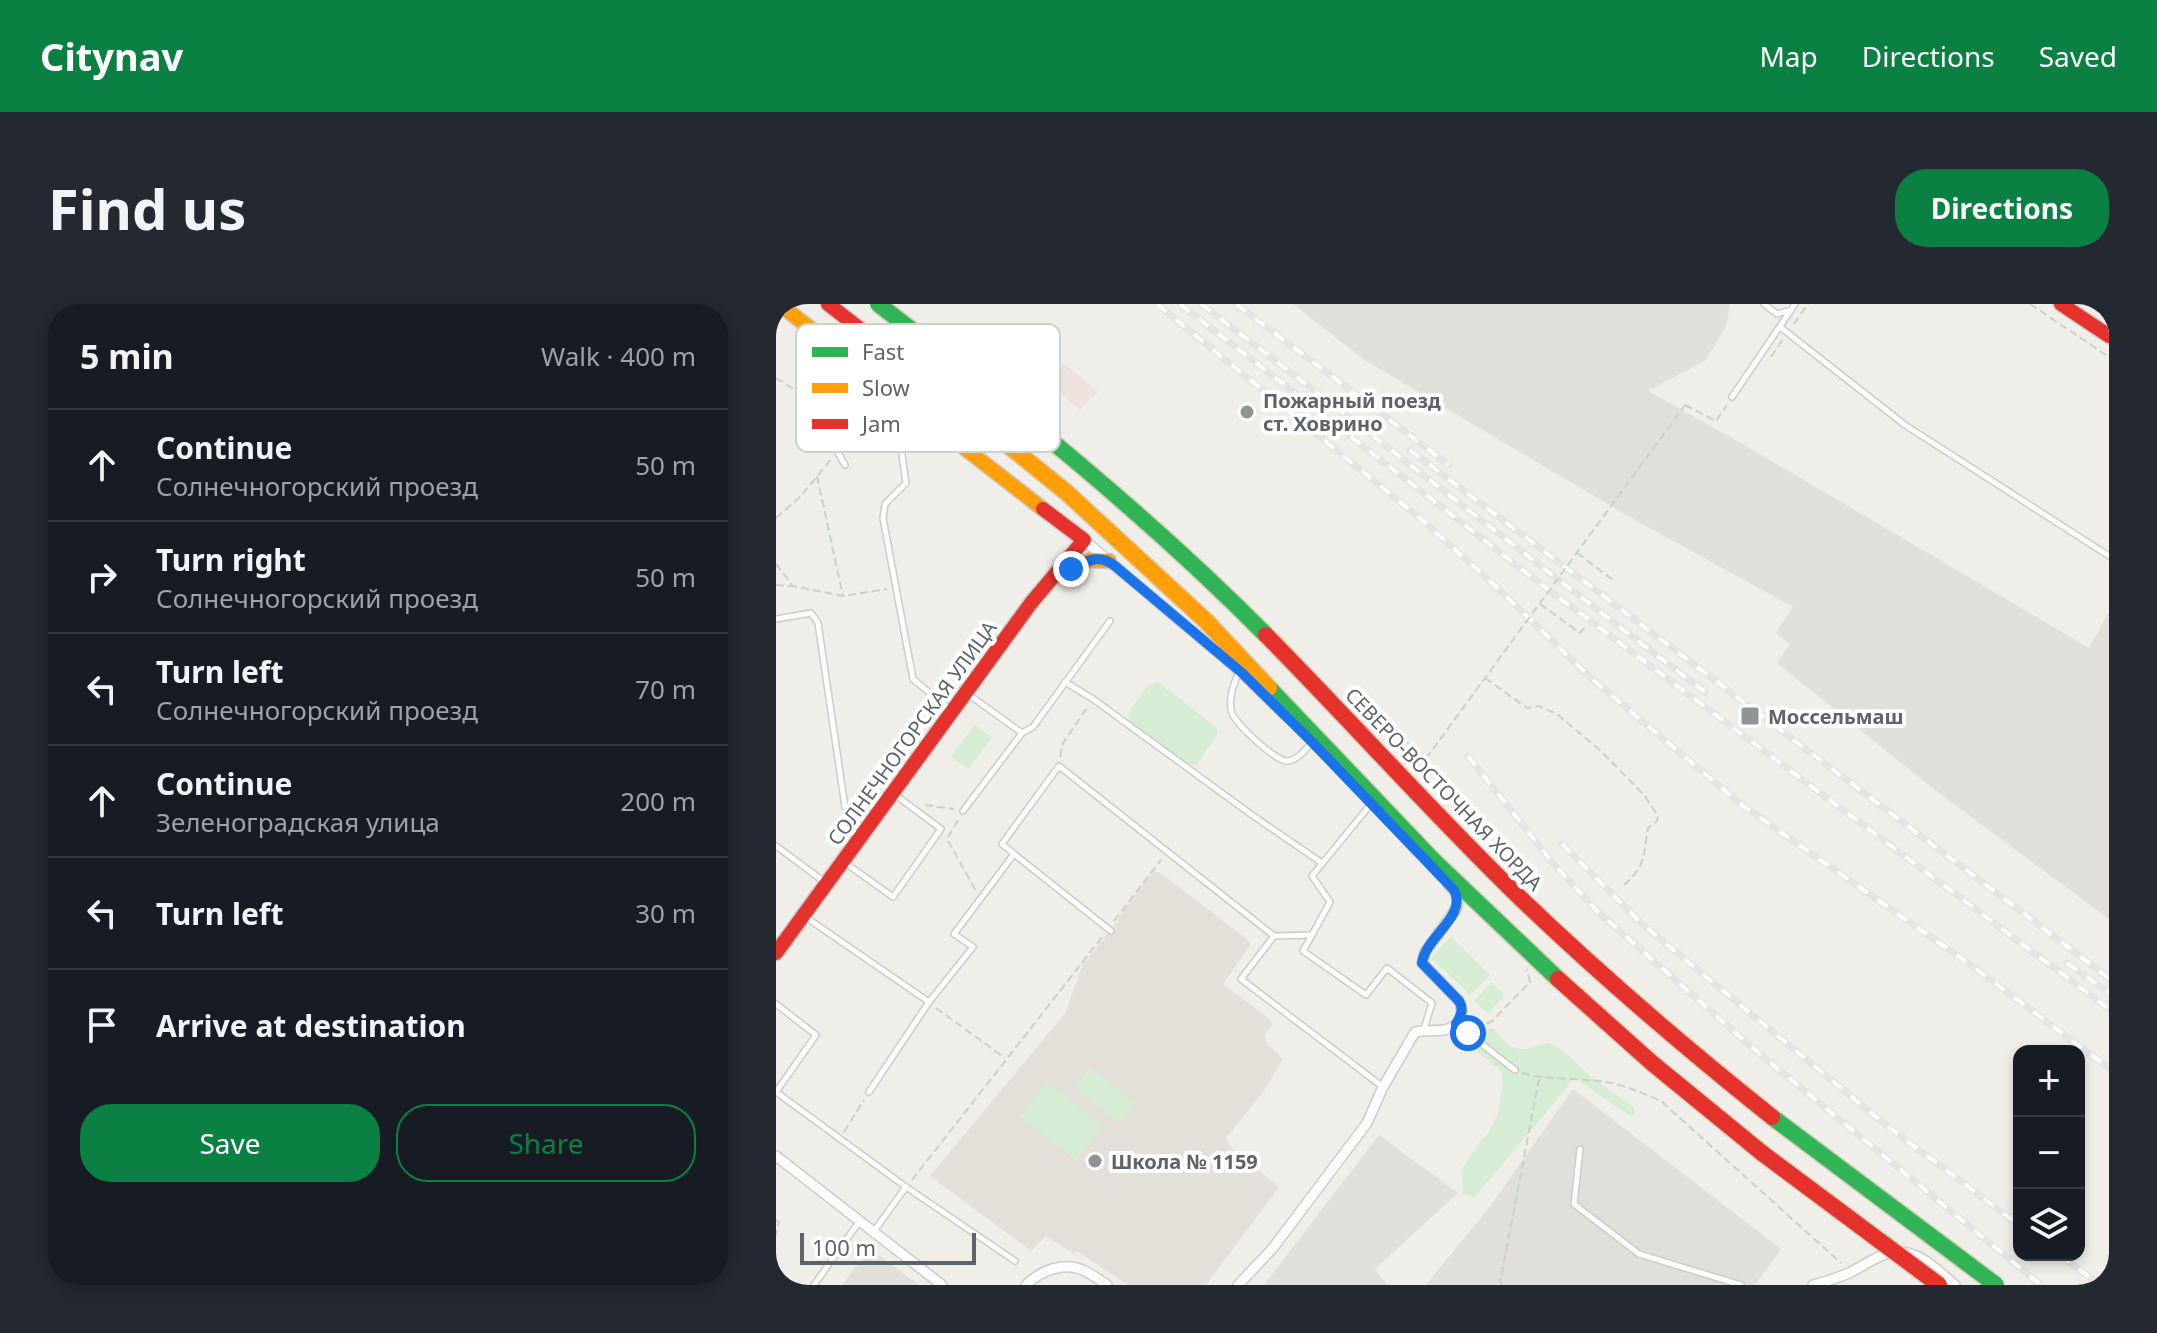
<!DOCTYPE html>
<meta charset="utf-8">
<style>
body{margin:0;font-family:"Noto Sans",sans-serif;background:#242831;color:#f1f3f6}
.controls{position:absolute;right:24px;bottom:24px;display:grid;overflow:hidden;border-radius:16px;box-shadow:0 4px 12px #0003}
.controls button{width:72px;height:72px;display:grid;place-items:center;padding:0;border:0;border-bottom:2px solid #363941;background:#171b24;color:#f1f3f6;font:40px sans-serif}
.scale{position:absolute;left:24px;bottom:20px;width:176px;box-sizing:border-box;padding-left:8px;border:4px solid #5e6368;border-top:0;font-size:22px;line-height:28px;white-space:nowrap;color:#5e6368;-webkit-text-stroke:6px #fff;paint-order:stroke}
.stop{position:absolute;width:24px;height:24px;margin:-18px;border:6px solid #1a73e8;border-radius:50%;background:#fff}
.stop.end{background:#1a73e8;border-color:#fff;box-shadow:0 2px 8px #0008}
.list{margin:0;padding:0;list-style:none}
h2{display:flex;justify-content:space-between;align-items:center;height:104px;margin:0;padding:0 32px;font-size:34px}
h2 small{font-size:26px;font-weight:400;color:#9ea1a6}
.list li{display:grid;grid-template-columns:52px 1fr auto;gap:24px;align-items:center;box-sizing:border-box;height:112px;padding:0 32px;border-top:2px solid #363941}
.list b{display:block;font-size:30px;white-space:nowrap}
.list p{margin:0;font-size:26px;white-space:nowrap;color:#9ea1a6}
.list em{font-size:26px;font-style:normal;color:#9ea1a6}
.actions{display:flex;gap:16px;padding:24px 32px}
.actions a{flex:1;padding:18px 0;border:2px solid #0b8043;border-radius:32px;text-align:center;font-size:28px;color:#0b8043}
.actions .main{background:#0b8043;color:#fff}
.icon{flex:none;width:44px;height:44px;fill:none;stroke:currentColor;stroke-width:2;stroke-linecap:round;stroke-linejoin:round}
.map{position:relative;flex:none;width:1333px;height:981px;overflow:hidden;border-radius:32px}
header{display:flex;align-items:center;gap:48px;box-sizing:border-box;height:112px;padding:0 40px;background:#0b8043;color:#fff}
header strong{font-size:38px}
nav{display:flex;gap:44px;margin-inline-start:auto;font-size:28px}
.intro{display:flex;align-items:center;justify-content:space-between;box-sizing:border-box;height:192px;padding:0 48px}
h1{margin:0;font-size:56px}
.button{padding:20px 36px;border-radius:32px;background:#0b8043;color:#fff;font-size:28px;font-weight:700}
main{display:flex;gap:48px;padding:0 48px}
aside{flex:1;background:#171b24;border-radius:32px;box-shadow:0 4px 12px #0003}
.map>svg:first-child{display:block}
</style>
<header>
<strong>Citynav</strong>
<nav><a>Map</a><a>Directions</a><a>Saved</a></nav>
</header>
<div class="intro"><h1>Find us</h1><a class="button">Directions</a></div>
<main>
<aside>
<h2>5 min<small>Walk · 400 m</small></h2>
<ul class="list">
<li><svg class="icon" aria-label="ahead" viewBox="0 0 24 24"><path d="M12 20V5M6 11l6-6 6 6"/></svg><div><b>Continue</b><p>Солнечногорский проезд</p></div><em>50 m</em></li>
<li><svg class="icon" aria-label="right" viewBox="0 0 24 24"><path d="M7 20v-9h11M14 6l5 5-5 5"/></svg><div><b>Turn right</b><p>Солнечногорский проезд</p></div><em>50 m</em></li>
<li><svg class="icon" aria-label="left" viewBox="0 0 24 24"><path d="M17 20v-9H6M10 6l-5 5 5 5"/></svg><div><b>Turn left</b><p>Солнечногорский проезд</p></div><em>70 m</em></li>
<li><svg class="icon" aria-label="ahead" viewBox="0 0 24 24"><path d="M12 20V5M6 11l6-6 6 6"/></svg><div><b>Continue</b><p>Зеленоградская улица</p></div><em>200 m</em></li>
<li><svg class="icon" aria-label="left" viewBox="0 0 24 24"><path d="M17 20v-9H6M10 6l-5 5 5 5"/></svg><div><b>Turn left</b></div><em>30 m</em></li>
<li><svg class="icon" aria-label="arrive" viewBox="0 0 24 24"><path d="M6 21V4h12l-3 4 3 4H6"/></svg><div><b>Arrive at destination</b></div></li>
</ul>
<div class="actions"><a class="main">Save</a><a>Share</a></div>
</aside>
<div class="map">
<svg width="1333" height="981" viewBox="0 0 1333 981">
<rect width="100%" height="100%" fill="#efeee9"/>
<g fill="#e0dfda">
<path d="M517 0H954L950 22 930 56 872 87 965 139 1313 344 1333 308V615L1155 483 1001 359 1014 341 1000 329 1017 303 850 211 587 55Z"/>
<path d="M797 785 1005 945 979 981H650L715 901Z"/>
<path d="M603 831 682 889 599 965 611 981H488Z"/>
<path d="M94 945 143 981H66Z"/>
</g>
<path fill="#e2e0d9" d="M377 568H383L472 636 474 641 447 680 495 716 496 722 489 730V736L492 741 507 755 487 788 450 834 455 843 503 883 430 981H352L301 947 298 950 270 932 255 947 154 872 290 708 306 662 341 618 344 611Z"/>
<path fill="#eee2de" d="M261 37 322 88 318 93 316 92 304 106 246 58Z"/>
<g fill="#d7ecd4">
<path d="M382 378 440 423 442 429 421 460H412L353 416 352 409 373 380Z"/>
<path d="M199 421 216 434 192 465 175 452Z"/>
<path d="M675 633 714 671 694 691 655 654Z"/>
<path d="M715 678 729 691 712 710 698 697Z"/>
<path d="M717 724C728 738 738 750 758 743 765 741 770 737 776 740 790 747 800 760 811 769 825 781 842 791 857 803L859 809 855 813 799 774 698 894 687 889 685 866 706 835 711 831 721 812 727 779 725 767 693 741 705 727Z"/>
<path d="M314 763 360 799 343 820 297 784Z"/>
<path d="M271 777 327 822 300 857 243 812Z"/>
</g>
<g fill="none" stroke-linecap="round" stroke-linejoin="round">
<g stroke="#cccccb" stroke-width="8">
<g id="lane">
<path d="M988 0 1001 10 1015 6"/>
<path d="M1004 23 1129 121 1333 252"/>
<path d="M956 93 1019 0"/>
<path d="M69 161 61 147 55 108 101 102 126 96 121 115 130 179 109 200 107 214 137 375 173 405"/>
<path d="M0 315 35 309 42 319 69 503 80 533"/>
<path d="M464 369 461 372C457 383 452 396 456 409 461 421 500 458 512 457 522 456 530 445 536 438"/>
<path d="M289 378 317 395 476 511 546 559"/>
<path d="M192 390 246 429"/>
<path d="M187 507 246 429 257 423 334 317"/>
<path d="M0 542 50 579"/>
<path d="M238 550 335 627"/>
<path d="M68 558 117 593 165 525 118 490"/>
<path d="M28 612 153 698 197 643 178 630 238 550 226 540 283 462 498 632 536 631 554 598 536 572 595 500"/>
<path d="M536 631 527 647 590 691 611 664 656 699 648 725"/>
<path d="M498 632 465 675 607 783"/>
<path d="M0 700 40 731 0 788"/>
<path d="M680 720 739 766"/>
<path d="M0 788 130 883 239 957"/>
<path d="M93 788 153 698"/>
<path d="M804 845 798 900 863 950 965 981"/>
<path d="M98 927 130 883"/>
<path d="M38 981 83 918"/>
</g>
</g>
<g stroke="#cccccb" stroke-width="12">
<g id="street">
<path d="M308 236 465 368 509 411"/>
<path d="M0 852 166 981"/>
<path d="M250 981C265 966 289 957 309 967 317 971 324 976 331 981"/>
<path d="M462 981 497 944 591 819 607 783 639 728C654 724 674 732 683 716 687 709 686 703 683 697L646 659 649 648 680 605C684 595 680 588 672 580"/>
<path d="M1037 981C1049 978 1061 974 1073 969 1095 958 1113 941 1138 951 1152 956 1167 971 1179 981"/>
</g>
</g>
<g stroke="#cbcbca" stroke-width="17">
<g id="slow">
<path d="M3 0 267 205"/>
<path d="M282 272 314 256 333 257"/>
</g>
</g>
<g stroke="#cbcbca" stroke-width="17">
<g id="jam">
<path d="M52 0 186 104"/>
<path d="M1285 0 1333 32"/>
<path d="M0 649 255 299 308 236 267 205"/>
</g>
</g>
<g stroke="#cad0cb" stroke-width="2" stroke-dasharray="8 4" stroke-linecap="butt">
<path d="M1254 0 1333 53"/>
<path d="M1018 20 1032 0"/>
<path d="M995 53 1007 35"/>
<path d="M0 74 47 103"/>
<path d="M909 101 940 117 951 101"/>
<path d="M41 172 67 292"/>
<path d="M0 214 24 193 56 154"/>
<path d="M801 249 837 276"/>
<path d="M0 260 17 282 67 292 111 285"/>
<path d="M0 281 16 282"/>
<path d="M764 300 804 329 809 323"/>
<path d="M709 374 751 404 762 402 781 410 801 427 826 448 868 491 882 512 881 517 872 524C867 552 870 562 847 582"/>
<path d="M284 453 287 439 311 404"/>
<path d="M638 462 647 450"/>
<path d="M149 501 178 505"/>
<path d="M182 516 171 535 200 587"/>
<path d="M338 617 385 556"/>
<path d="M160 704 229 754"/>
<path d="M700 725 716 717 754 678 751 665"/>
<path d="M746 769C773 777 802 773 830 778 849 781 866 789 885 797L1065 959"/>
<path d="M68 828 88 796"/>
<path d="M136 876 327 632"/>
<path d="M0 916 3 918 0 931"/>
<path d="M727 981 724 979 763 775"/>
</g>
<use href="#lane" stroke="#fdfcfc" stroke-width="5"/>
<use href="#street" stroke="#fdfcfc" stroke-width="9"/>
<use href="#slow" stroke="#ff9f0a" stroke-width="14"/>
<use href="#jam" stroke="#e5322d" stroke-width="14"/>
<g stroke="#e4e4e4" stroke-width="7">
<g id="rail">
<path d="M381 0 645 215 715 278 815 374 966 501 1192 659 1333 764"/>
<path d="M404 0 757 274 1333 705"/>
<path d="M425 0C594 128 760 260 929 388"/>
<path d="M460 0 673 161"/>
<path d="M634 146 1333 674"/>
<path d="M692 452 776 558 821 607 985 751 1265 981"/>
<path d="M786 540 866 620 1110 821 1243 921"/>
<path d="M1291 659 1333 689"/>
<path d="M1284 951 1324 981"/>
</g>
</g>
<use href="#rail" stroke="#fff" stroke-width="4" stroke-dasharray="12" stroke-linecap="butt"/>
<g stroke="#d8ceb6" stroke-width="19" stroke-linecap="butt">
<g id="fast-bridge">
<path d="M102 0C237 103 370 210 490 331"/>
<path d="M493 384 658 557 782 675"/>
<path d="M996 813 1220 981"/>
</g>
</g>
<g stroke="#d8ceb6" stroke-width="19" stroke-linecap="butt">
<path id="slow-bridge" d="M186 104 290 188 430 317 493 384"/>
</g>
<g stroke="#d8ceb6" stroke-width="19" stroke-linecap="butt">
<g id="jam-bridge">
<path d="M490 331C574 416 653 505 739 589 821 668 907 742 996 813"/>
<path d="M782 675 876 759 986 849 1163 981"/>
</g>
</g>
<path stroke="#cad0cb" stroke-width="2" stroke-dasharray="8 4" stroke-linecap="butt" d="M647 450 630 438 626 444 646 460 909 101"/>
<use href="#fast-bridge" stroke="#30b455" stroke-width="16"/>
<use href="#slow-bridge" stroke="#ff9f0a" stroke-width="16"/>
<use href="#jam-bridge" stroke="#e5322d" stroke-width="16"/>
</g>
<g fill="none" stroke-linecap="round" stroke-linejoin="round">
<path stroke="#1a73e8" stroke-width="10" d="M295 265C310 257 324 249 339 262L465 368 536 438 678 586C692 612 649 633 646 659L683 697C688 705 685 712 680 720L692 729"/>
</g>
<g fill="#919495" stroke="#fff" stroke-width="3">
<circle cx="471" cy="108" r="8"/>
<rect x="964" y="402" width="20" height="20" rx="4"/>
<circle cx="319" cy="857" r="8"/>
</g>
<g text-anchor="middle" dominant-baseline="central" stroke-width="8" stroke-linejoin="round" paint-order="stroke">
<g font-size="20" font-weight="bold" fill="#5e6368" stroke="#fff" text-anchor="start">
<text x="487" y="96">Пожарный поезд<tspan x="487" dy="23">ст. Ховрино</tspan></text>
<text x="992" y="412">Моссельмаш</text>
<text x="335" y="857">Школа № 1159</text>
</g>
<g font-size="20" fill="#5e6368" stroke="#fff">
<text transform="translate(136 429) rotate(-54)">СОЛНЕЧНОГОРСКАЯ УЛИЦА</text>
<text transform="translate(668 485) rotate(46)">СЕВЕРО-ВОСТОЧНАЯ ХОРДА</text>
</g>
</g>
<rect x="20" y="20" width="264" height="128" rx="12" fill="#fff" stroke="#cfd0d2" stroke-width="2"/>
<rect x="36" y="43" width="36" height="10" fill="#30b455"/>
<rect x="36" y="79" width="36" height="10" fill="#ff9f0a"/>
<rect x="36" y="115" width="36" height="10" fill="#e5322d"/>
<g font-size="22" fill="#5e6368">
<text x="86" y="56">Fast</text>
<text x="86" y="92">Slow</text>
<text x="86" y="128">Jam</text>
</g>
</svg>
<div class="controls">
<button>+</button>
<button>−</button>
<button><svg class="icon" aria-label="layers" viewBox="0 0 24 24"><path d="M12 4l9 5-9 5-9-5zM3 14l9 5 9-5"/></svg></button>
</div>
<div class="scale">100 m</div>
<div class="stop" style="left:692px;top:729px"></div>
<div class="stop end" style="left:295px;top:265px"></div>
</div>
</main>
